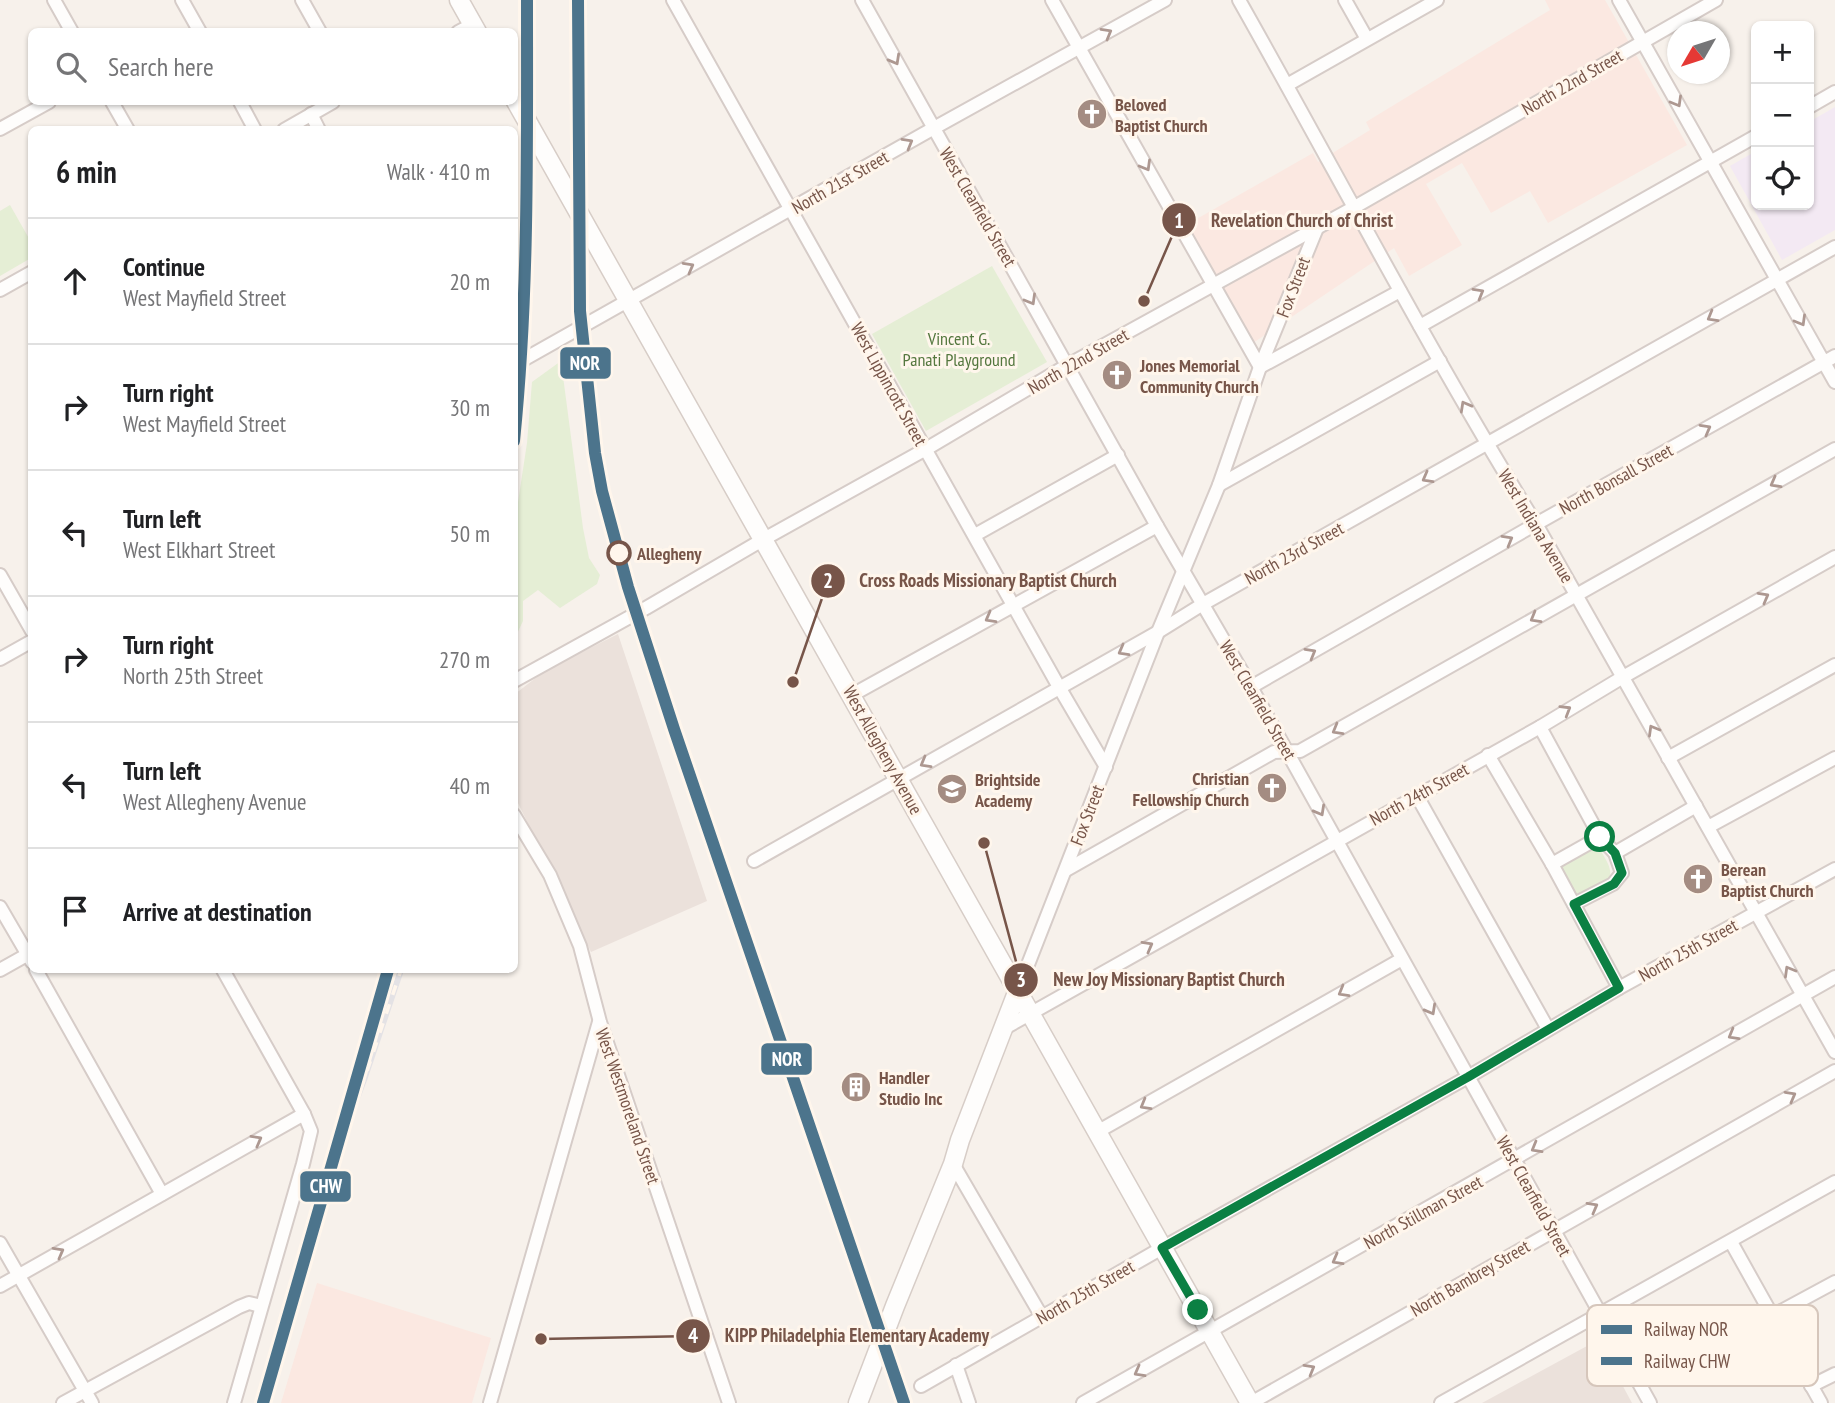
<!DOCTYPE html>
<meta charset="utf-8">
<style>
body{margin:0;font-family:"PT Sans Narrow",sans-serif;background:#f6f6f6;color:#202124}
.controls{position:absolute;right:21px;top:21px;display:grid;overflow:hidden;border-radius:10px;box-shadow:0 2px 5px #0004}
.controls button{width:63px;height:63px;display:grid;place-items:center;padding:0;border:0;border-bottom:2px solid #e0e0e0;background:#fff;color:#202124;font:35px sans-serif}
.compass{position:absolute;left:1667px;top:21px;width:63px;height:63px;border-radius:50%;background:#fff;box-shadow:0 2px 5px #0004;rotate:231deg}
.stop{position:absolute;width:21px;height:21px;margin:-16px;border:5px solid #0b8043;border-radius:50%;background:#fff}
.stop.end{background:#0b8043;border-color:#fff;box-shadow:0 2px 7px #0008}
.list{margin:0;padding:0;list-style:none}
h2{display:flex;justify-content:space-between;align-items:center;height:91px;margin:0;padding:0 28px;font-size:30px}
h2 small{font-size:23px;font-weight:400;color:#757577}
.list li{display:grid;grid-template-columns:46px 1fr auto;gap:21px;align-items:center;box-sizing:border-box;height:126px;padding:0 28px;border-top:2px solid #e0e0e0}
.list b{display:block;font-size:26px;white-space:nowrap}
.list p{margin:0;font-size:23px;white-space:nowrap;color:#757577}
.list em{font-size:23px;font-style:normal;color:#757577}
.icon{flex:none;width:38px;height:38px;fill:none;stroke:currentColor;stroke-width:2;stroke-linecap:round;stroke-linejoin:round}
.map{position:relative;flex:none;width:1835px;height:1403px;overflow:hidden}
.search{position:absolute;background:#fff;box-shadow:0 2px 5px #0004;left:28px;top:28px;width:490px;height:77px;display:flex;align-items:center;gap:18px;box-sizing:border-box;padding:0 24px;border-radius:10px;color:#757577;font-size:26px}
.panel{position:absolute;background:#fff;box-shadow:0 2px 5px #0004;left:28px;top:126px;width:490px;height:847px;border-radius:10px}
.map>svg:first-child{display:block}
</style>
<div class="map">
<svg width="1835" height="1403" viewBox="0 0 1835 1403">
<rect width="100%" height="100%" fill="#f7f1eb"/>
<g fill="#fbe8e1">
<path d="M1545 0H1605L1687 145 1548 223 1530 191 1491 213 1462 163 1426 184 1462 245 1409 276 1394 248 1253 343 1186 225 1313 153 1318 162 1370 130 1366 122 1550 10Z"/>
<path d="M317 1283 491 1338 472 1403H281Z"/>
</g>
<g fill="#ebe1db">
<path d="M618 634 707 901 591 952 515 797V694L546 670Z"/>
<path d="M1598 1340 1632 1403H1482Z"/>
</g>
<path fill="#f3e9f3" d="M1835 107V230L1782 260 1730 166 1756 151V205H1809V122Z"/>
<g fill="#e5eed5">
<path d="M10 205 31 242V258L0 276V211Z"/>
<path d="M992 266 1047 362 926 431 872 334Z"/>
<path d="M561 361 583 528 589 558 600 575 597 584 560 608 538 590 523 601V621L515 638V522L527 443 532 382Z"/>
<path d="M1598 846C1603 856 1614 868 1609 879L1577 897 1560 867Z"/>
</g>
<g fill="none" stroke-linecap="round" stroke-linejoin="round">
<g stroke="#d6ccc8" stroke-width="16">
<g id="street">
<path d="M54 0 72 32"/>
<path d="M182 0 200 32"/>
<path d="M302 0 320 32"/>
<path d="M673 0 1059 687 1106 767"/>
<path d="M862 0 1157 526 1251 687 1650 1403"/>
<path d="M1052 0 1260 367 1400 291"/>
<path d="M1239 0C1338 175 1430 353 1536 524L1835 1052"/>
<path d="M1345 0 1367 39"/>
<path d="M1619 0 1835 382"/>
<path d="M458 32 473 24"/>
<path d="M1287 85 1437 0"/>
<path d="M112 102 128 130"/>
<path d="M240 102 255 130"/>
<path d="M1809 107 1835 92"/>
<path d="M311 114 319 130"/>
<path d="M0 129 49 102"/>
<path d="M284 130 333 102"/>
<path d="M0 290 32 272"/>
<path d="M1420 326 1756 136"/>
<path d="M514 365 934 128 1165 0"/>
<path d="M1219 485 1440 361"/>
<path d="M975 535 1118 455"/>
<path d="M0 575 32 631"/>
<path d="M0 659 32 641"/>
<path d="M514 681 646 608 764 539 926 449 1068 365 1353 208 1716 0"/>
<path d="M1251 687 1536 524 1835 356"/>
<path d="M852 695 1157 526"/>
<path d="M1540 727 1600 837 1615 853 1622 873 1613 884 1574 904"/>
<path d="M1488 755 1552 864 1619 988"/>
<path d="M1668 758 1835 665"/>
<path d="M1417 796 1548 1029"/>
<path d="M514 815 550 875 580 946 600 1022 729 1403"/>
<path d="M1708 827 1835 758"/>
<path d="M1615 853 1696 806"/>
<path d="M754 861 1158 632 1203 604 1835 247"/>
<path d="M1552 864 1600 837"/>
<path d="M1066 870 1274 752 1300 751 1835 449"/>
<path d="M0 907 32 962"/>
<path d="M0 970 32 952"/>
<path d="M36 970 162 1194"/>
<path d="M223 970 304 1114 311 1131 303 1164 234 1403"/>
<path d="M1018 990 1158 632 1219 485 1260 367 1317 228"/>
<path d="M1003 1029 1540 727 1623 677 1835 557"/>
<path d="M1097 1132 1402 959"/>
<path d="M953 1164 1042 1317"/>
<path d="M1731 1242 1821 1403"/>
<path d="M0 1243 92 1403"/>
<path d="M0 1286 304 1114"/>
<path d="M1772 1316 1835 1282"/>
<path d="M956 1365 969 1403"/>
<path d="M921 1386 1162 1248 1468 1077 1619 988 1835 869"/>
<path d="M1811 1386 1835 1374"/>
<path d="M63 1403 239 1307 249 1303 261 1306"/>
<path d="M490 1403 599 1022"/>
<path d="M1083 1403 1835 977"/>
<path d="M1251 1403 1835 1071"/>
<path d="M1441 1403 1835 1182"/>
</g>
</g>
<g stroke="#d7cdc7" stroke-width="21">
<g id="secondary">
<path d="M459 0 477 32"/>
<path d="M514 98 1250 1403"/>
<path d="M858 1403 895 1306 953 1164 960 1140 1018 990"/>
</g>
</g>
<use href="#street" stroke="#fefdfc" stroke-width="12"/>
<use href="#secondary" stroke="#fefdfc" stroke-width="18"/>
<g stroke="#e4e2e5" stroke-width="6">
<path id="rail" d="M325 1183 364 1080 401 970"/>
</g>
<use href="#rail" stroke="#fff6ec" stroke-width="3.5" stroke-dasharray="10" stroke-linecap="butt"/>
<g stroke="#fff6ec" stroke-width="18">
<path id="rail-1" d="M578 0 580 311 595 453 602 491 628 587 674 729 904 1403"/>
</g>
<g stroke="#fff6ec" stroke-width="18">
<g id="rail-2">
<path d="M514 441C529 294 527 147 527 0"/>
<path d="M263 1403 388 970"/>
</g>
</g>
<use href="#rail-1" stroke="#4c748c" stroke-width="12"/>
<use href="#rail-2" stroke="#4c748c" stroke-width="12"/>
</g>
<defs><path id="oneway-chevron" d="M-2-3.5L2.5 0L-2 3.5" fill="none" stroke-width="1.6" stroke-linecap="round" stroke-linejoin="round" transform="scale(1.75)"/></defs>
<g stroke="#ad9891">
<use href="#oneway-chevron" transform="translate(1107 33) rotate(-30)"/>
<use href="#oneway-chevron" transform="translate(895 60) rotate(61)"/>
<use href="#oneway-chevron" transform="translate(1677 102) rotate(60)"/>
<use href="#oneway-chevron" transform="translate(908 143) rotate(-30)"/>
<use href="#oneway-chevron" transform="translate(1146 166) rotate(60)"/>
<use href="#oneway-chevron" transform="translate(689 267) rotate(-29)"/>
<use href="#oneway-chevron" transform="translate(1479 293) rotate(-30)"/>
<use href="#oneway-chevron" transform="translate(1031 300) rotate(60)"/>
<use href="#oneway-chevron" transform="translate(1712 317) rotate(150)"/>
<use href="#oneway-chevron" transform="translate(1801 321) rotate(60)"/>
<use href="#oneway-chevron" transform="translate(1465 406) rotate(-119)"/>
<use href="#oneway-chevron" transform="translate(1706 429) rotate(-29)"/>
<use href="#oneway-chevron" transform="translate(1427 478) rotate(151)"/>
<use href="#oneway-chevron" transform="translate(1775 483) rotate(151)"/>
<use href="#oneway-chevron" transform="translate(1508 540) rotate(-30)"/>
<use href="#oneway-chevron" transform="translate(1764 597) rotate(-29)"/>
<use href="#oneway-chevron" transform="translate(990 618) rotate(151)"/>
<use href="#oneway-chevron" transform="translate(1535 618) rotate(150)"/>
<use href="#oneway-chevron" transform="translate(1123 651) rotate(151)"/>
<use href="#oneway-chevron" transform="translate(1311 653) rotate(-30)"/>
<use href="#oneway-chevron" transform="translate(1566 710) rotate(-31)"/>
<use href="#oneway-chevron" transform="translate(1337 730) rotate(150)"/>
<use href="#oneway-chevron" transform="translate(1653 730) rotate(-120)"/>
<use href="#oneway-chevron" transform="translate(925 763) rotate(150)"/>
<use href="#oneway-chevron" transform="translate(1320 811) rotate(61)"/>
<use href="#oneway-chevron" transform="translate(1148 946) rotate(-29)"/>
<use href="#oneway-chevron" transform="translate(1789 971) rotate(-120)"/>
<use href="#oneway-chevron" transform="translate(1343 992) rotate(150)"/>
<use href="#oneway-chevron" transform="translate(1431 1010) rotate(61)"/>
<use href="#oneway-chevron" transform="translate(1733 1035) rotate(150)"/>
<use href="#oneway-chevron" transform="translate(1791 1096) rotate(-29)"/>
<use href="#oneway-chevron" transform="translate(1145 1105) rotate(150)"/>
<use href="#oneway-chevron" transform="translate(257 1140) rotate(-29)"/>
<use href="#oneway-chevron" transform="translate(1536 1148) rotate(150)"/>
<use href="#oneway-chevron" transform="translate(1593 1207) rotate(-29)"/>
<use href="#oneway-chevron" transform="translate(59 1252) rotate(-29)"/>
<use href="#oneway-chevron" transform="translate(1337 1260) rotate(151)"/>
<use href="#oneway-chevron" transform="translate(1310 1369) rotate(-30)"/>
<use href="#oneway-chevron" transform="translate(1139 1372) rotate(151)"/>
</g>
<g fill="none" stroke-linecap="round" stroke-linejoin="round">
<path stroke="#0b8043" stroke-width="9" d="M1198 1310 1162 1248 1468 1077 1619 988 1574 904 1614 884 1622 873 1615 853 1600 837"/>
</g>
<defs>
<g id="church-disc" transform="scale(1.575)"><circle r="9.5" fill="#a48c82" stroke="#fff6ec"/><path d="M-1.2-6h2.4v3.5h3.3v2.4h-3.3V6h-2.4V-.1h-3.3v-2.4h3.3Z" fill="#fff"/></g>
<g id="school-disc" transform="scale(1.575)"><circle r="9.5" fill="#a48c82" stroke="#fff6ec"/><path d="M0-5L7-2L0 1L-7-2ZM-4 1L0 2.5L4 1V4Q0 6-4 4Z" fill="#fff"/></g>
<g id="building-disc" transform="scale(1.575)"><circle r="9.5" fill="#a48c82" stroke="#fff6ec"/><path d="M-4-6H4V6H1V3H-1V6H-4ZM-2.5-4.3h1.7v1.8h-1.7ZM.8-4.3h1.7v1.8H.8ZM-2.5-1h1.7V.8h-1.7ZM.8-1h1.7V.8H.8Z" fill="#fff"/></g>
</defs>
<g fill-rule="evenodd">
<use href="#church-disc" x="1092" y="114"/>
<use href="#church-disc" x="1117" y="375"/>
<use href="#church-disc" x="1272" y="788"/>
<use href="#school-disc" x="952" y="789"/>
<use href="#church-disc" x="1698" y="879"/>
<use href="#building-disc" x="856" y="1087"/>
</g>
<circle fill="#fff6ec" stroke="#775549" stroke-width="3.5" cx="619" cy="553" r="11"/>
<g text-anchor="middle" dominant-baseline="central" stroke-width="6" stroke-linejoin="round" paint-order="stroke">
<g font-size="18" fill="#775549" stroke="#fff6ec">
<text transform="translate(1572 82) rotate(-30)">North 22nd Street</text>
<text transform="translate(840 182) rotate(-30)">North 21st Street</text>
<text transform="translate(978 207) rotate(60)">West Clearfield Street</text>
<text transform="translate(1293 287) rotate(-69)">Fox Street</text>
<text transform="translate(1078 361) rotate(-30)">North 22nd Street</text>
<text transform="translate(889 384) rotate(61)">West Lippincott Street</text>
<text transform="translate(1616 479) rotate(-29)">North Bonsall Street</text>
<text transform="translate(1536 526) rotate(59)">West Indiana Avenue</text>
<text transform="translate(1294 553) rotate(-29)">North 23rd Street</text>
<text transform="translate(1258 700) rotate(60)">West Clearfield Street</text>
<text transform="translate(883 750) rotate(61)">West Allegheny Avenue</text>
<text transform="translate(1419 794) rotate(-29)">North 24th Street</text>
<text transform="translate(1087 815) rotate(-69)">Fox Street</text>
<text transform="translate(1688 950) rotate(-29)">North 25th Street</text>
<text transform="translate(628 1106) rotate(71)">West Westmoreland Street</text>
<text transform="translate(1534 1196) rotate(61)">West Clearfield Street</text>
<text transform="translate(1423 1212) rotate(-29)">North Stillman Street</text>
<text transform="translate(1470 1278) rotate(-30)">North Bambrey Street</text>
<text transform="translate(1085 1292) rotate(-30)">North 25th Street</text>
</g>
<g font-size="18" font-weight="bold" fill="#775549" stroke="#fff6ec" text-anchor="start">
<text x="1115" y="104">Beloved<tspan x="1115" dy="21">Baptist Church</tspan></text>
<text x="1140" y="365">Jones Memorial<tspan x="1140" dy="21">Community Church</tspan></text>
<text x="1249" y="778" text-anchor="end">Christian<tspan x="1249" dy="21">Fellowship Church</tspan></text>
<text x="975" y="779">Brightside<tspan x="975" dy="21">Academy</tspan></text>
<text x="1721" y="869">Berean<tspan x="1721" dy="21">Baptist Church</tspan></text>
<text x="879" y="1077">Handler<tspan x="879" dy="21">Studio Inc</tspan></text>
</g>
<g font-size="18" fill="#54773e" stroke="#fff6ec">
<text x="959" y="338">Vincent G.<tspan x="959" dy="21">Panati Playground</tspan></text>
</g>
<g font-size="18" font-weight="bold" fill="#775549" stroke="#fff6ec" text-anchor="start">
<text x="637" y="553">Allegheny</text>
</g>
</g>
<rect x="1587" y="1305" width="231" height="81" rx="10" fill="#fff6ec" stroke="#d6c6bb" stroke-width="2"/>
<rect x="1601" y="1325" width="31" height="9" fill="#4c748c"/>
<rect x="1601" y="1357" width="31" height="8" fill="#4c748c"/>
<g font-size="19" fill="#775549">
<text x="1644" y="1336">Railway NOR</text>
<text x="1644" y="1368">Railway CHW</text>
</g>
<path fill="none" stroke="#775549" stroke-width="2.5" d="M1144 301L1179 220M793 682L828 581M984 843L1021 980M541 1339L693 1336"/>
<g fill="#775549" stroke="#fff6ec" stroke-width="2.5">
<circle cx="1144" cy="301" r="7"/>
<circle cx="793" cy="682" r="7"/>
<circle cx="984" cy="843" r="7"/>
<circle cx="541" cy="1339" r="7"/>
<circle cx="1179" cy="220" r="18"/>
<circle cx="828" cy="581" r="18"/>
<circle cx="1021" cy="980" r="18"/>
<circle cx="693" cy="1336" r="18"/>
</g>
<g font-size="21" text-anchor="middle" font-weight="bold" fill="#fff">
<text x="1179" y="228">1</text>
<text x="828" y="588">2</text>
<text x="1021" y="987">3</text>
<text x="693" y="1343">4</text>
</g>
<g font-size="19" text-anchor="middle" font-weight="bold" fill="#775549" stroke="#fff6ec" stroke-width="6" stroke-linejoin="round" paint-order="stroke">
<text x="1302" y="227">Revelation Church of Christ</text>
<text x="988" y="587">Cross Roads Missionary Baptist Church</text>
<text x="1169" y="986">New Joy Missionary Baptist Church</text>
<text x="857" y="1342">KIPP Philadelphia Elementary Academy</text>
</g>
<g stroke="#fff6ec" stroke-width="2.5">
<rect x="559" y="346" width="53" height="34" rx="7" fill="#4c748c"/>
<rect x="760" y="1042" width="53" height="34" rx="7" fill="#4c748c"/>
<rect x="299" y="1170" width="53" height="33" rx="7" fill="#4c748c"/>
</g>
<g font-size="19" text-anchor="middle" font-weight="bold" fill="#fff">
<text x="585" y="370">NOR</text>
<text x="787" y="1066">NOR</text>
<text x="326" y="1193">CHW</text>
</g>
</svg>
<div class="controls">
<button>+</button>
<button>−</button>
<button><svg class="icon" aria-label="locate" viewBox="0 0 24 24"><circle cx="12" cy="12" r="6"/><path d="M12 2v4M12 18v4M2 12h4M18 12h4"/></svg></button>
</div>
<svg class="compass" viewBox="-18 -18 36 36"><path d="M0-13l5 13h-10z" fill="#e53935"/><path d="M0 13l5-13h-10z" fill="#757577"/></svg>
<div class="stop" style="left:1600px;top:837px"></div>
<div class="stop end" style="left:1198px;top:1310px"></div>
<div class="search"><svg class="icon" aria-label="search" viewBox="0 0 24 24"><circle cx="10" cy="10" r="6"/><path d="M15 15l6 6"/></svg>Search here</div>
<section class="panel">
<h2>6 min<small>Walk · 410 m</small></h2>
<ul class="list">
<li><svg class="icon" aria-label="ahead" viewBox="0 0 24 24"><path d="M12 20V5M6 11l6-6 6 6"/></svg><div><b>Continue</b><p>West Mayfield Street</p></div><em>20 m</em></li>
<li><svg class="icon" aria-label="right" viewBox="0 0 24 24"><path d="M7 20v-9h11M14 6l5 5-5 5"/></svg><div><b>Turn right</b><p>West Mayfield Street</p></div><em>30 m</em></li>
<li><svg class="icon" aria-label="left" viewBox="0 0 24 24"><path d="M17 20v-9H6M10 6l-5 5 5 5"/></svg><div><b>Turn left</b><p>West Elkhart Street</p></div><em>50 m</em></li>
<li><svg class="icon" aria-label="right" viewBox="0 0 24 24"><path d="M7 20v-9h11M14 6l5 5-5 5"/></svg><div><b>Turn right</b><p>North 25th Street</p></div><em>270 m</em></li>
<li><svg class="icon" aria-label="left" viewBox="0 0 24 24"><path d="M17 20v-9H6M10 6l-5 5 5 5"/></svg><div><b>Turn left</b><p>West Allegheny Avenue</p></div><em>40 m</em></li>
<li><svg class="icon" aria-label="arrive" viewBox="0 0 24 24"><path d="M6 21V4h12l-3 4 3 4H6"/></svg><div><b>Arrive at destination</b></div></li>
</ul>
</section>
</div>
